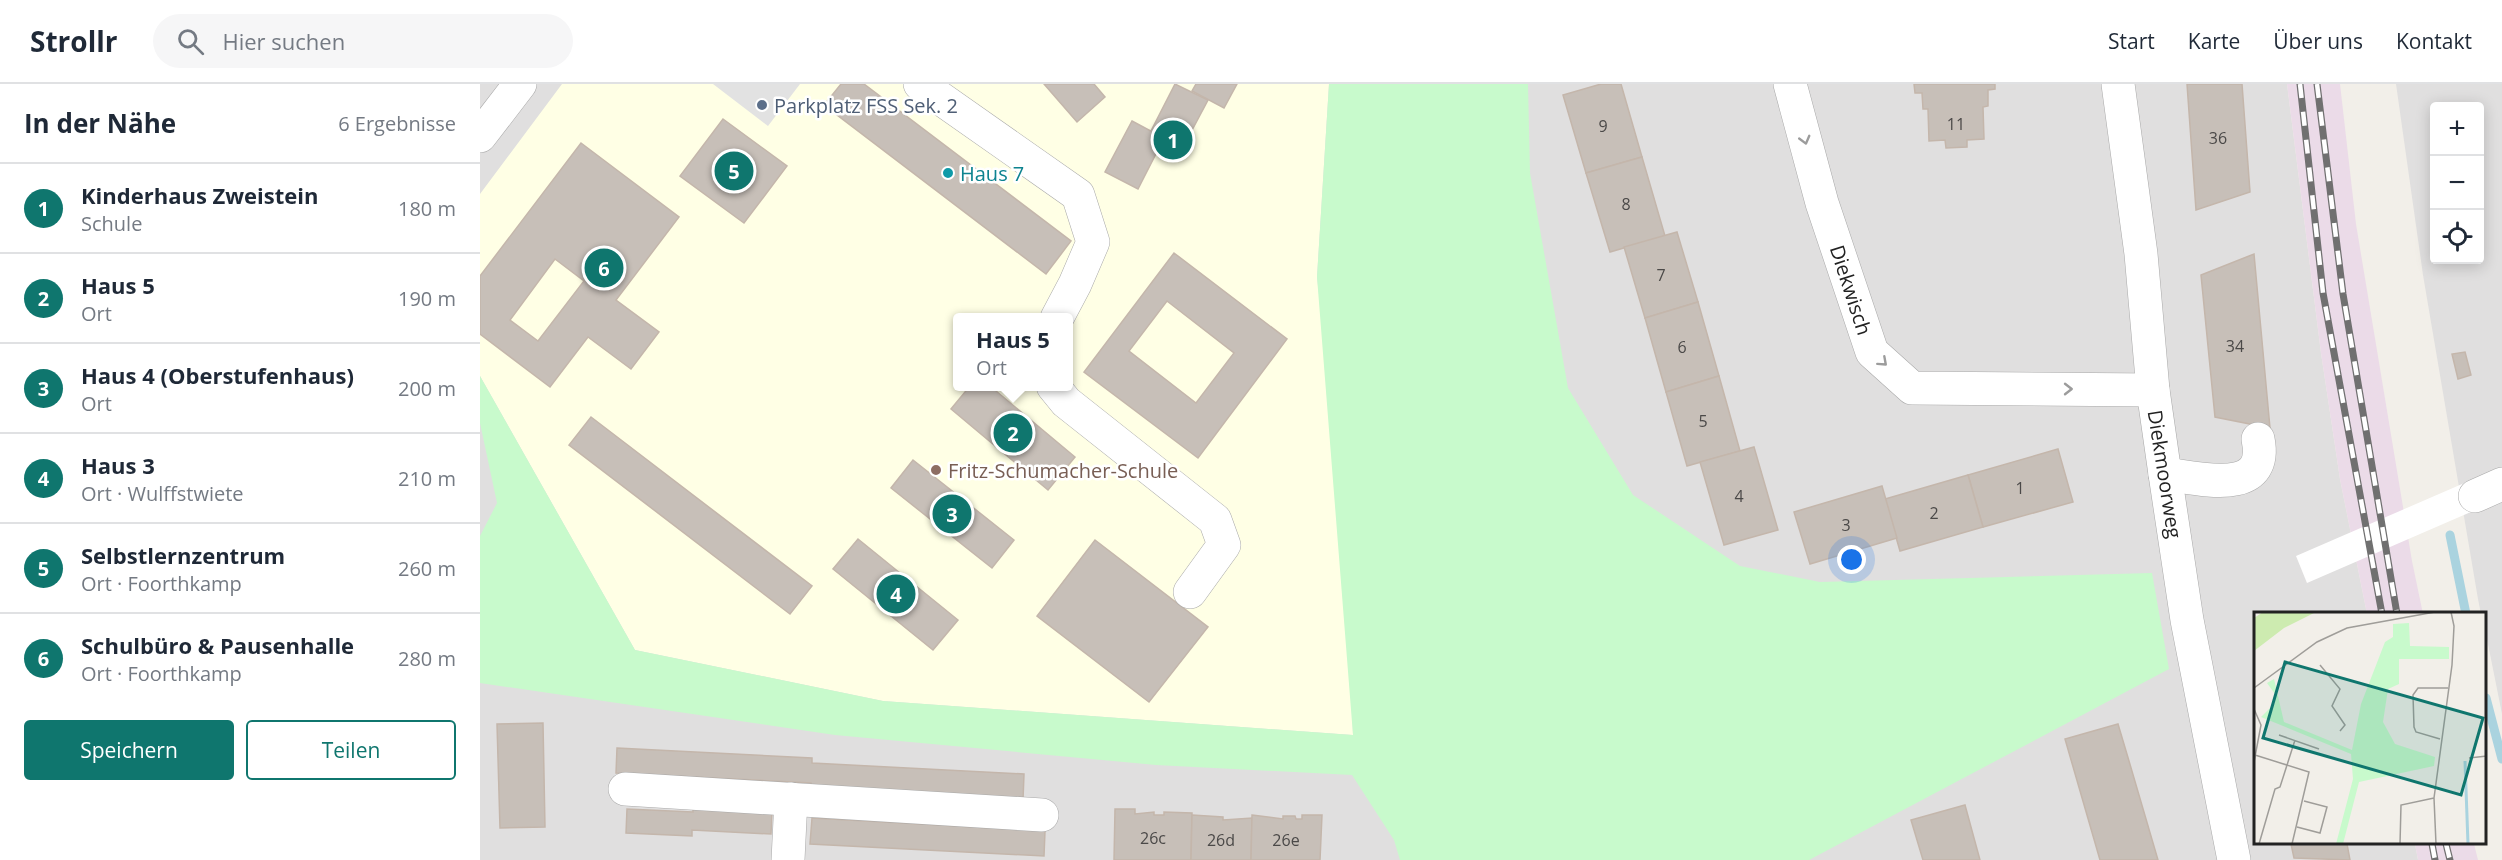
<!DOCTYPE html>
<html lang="de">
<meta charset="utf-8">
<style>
body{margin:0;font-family:"Open Sans",sans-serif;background:#f6f6f7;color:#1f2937}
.controls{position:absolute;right:18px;top:18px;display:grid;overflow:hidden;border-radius:6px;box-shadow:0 3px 15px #0003}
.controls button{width:54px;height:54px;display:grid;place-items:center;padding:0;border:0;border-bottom:2px solid #e0e1e3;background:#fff;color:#1f2937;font:30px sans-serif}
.you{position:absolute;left:1372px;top:476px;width:21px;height:21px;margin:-15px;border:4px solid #fff;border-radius:50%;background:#1a73e8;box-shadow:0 0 0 9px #1a73e833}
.badge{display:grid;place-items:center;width:39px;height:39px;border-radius:50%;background:#0f766e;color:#fff;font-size:20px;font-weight:700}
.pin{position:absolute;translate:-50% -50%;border:3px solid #fff;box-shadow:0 2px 6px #0006}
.popup{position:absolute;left:473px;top:229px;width:120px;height:78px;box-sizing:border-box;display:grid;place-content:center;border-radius:6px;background:#fff;filter:drop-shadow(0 2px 4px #0005);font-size:20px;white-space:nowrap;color:#747a83}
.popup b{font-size:22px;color:#1f2937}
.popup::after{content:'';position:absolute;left:50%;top:100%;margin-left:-12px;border:12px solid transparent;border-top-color:#fff}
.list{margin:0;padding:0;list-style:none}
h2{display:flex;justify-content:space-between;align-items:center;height:78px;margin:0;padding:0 24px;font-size:26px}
h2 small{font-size:20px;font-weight:400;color:#747a83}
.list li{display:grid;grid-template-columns:39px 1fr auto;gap:18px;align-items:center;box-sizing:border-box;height:90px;padding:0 24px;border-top:2px solid #e0e1e3}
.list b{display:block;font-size:22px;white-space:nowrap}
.list p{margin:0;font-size:20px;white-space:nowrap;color:#747a83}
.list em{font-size:20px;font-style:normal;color:#747a83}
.actions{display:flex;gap:12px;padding:18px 24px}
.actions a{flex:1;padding:14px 0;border:2px solid #0f766e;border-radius:6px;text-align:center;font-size:21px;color:#0f766e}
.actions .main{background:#0f766e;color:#fff}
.icon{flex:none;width:33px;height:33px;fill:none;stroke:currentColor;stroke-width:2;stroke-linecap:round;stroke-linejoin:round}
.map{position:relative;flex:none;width:2022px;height:776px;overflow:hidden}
header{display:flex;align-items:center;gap:36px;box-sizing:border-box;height:84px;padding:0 30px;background:#fff;border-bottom:2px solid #e0e1e3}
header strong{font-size:28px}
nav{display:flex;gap:33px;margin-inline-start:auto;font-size:21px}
.search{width:420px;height:54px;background:#f6f6f7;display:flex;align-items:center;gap:15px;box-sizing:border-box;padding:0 21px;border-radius:33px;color:#747a83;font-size:22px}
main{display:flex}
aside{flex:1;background:#fff}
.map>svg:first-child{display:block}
</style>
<header>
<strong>Strollr</strong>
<div class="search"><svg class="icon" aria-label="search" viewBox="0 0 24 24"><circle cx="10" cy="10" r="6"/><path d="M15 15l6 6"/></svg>Hier suchen</div>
<nav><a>Start</a><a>Karte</a><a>Über uns</a><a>Kontakt</a></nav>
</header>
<main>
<aside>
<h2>In der Nähe<small>6 Ergebnisse</small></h2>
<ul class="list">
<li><span class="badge">1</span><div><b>Kinderhaus Zweistein</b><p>Schule</p></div><em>180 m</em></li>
<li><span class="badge">2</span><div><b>Haus 5</b><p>Ort</p></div><em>190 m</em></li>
<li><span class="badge">3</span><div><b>Haus 4 (Oberstufenhaus)</b><p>Ort</p></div><em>200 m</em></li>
<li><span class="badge">4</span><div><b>Haus 3</b><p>Ort · Wulffstwiete</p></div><em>210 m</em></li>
<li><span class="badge">5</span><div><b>Selbstlernzentrum</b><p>Ort · Foorthkamp</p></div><em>260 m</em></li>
<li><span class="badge">6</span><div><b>Schulbüro &amp; Pausenhalle</b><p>Ort · Foorthkamp</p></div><em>280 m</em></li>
</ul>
<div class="actions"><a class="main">Speichern</a><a>Teilen</a></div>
</aside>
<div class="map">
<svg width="2022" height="776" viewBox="0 0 2022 776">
<rect width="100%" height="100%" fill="#f2efe9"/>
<g fill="#e0dfdf" fill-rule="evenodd">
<path d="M0 0H1807L1841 269 1860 395 1887 530H1776V760H1935L1938 776H0ZM478 234H588V302H478Z"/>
<path d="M1916 0H2022V630L2006 550V530H2001L1998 515 1943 191ZM1954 22H2000V176H1954Z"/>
</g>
<g fill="#ebdbe8">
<path d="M1807 0H1860L1876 140 1932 477 1943 530H1887L1860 395 1841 269Z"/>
<path d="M1935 760H1994L1998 776H1938Z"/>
</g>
<path fill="#ffffe5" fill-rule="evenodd" d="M82 0H849L837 193 868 470 873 651 403 617 155 566 0 292V110ZM478 234H588V302H478Z"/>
<path fill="#c8facc" d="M849 0H1048L1050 89 1088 304 1153 411 1260 482 1340 498 1672 489 1689 585 1329 776H920L914 756 872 691 676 681 355 651 0 599V452L17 419 0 339V292L155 566 403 617 873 651 837 193Z"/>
<path fill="#e2e2e2" d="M233 0H320L288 42Z"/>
<path fill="#fff" d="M1989 397 2000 424 1827 499 1816 472Z"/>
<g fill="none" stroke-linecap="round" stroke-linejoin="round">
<g stroke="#aad3df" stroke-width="9">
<path d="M1970 451 1986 530"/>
<path d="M2006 614 2022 675"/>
</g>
</g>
<g fill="#c7bfb8" stroke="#c4b6ab" stroke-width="1.5" fill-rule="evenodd">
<path d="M361 0H384L591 157 566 190 344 21Z"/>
<path d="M564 0H614L625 13 597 38Z"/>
<path d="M695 0 728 16 703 63 671 47Z"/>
<path d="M716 0H757L744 24 712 7Z"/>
<path d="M1121 0H1141L1162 73 1106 89 1083 11Z"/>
<path d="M1434 0H1515V5L1508 6V22L1503 23 1504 55 1487 56V63L1466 64 1465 56 1449 57 1448 25H1443L1442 9H1435Z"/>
<path d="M1707 0H1762L1770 108 1716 126Z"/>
<path d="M243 35 307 82 264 139 200 92Z"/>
<path d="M652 37 684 54 658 105 625 88Z"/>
<path d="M101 59 199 133 136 216 179 248 151 285 108 253 70 303 0 250V192ZM75 175 104 197 58 257 30 236Z"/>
<path d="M1162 73 1185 152 1130 168 1106 89Z"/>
<path d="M1197 148 1218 218 1165 234 1144 163Z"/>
<path d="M694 169 807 255 718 374 604 288ZM687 217 754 269 716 319 649 267Z"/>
<path d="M1774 170 1790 344 1735 333 1721 191Z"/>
<path d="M1218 218 1239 292 1186 308 1165 234Z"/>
<path d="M1985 268 1991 291 1978 295 1972 270Z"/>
<path d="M1239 292 1260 367 1207 382 1186 308Z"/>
<path d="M490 302H510L595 373 568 406 471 325Z"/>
<path d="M111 333 332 502 310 530 89 361Z"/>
<path d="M1274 363 1298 446 1244 461 1220 378Z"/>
<path d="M1578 365 1593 418 1503 443 1488 391Z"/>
<path d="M433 376 534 456 512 484 411 404Z"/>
<path d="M1488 391 1503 443 1420 467 1405 415Z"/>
<path d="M1402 402 1417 454 1330 480 1314 428Z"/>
<path d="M378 455 478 536 453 566 353 485Z"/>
<path d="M615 456 728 543 669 618 557 532Z"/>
<path d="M63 639 65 743 20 744 17 640Z"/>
<path d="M1638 640 1649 677 1678 776H1620L1585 655Z"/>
<path d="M137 664 332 674V679L544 690 543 716 331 704V699L136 689Z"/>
<path d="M1485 721 1500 776H1443L1431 736Z"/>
<path d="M213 723 292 727 291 750 212 746V752L146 749 147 725 213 728Z"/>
<path d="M635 725H655V730L674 728V731H684V728L712 729 711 776H634Z"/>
<path d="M712 731 743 733V736L772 734 771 776H711Z"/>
<path d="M772 731 803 735V732H815L816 735H822V731H842L840 776H771Z"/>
<path d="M332 734 565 747 564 772 330 760Z"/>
<path d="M1811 760H1867L1870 776 1814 774Z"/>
</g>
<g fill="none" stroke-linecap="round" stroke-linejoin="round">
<g stroke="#a9a9a9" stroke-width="34">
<g id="minor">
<path d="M440 0 598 111 613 158 595 200 577 234"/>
<path d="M1310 0 1342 119 1392 268 1432 304 1673 306"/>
<path d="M1638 0 1661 170 1673 306 1685 390 1707 536 1754 776"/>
<path d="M0 52 40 0"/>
<path d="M573 302 586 318 735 436 744 461 710 508"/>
<path d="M1685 390C1718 394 1790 414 1778 355"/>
<path d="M1995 412 2022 400"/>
<path d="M145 705 562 731"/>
<path d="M308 776 311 715"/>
</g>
</g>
<use href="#minor" stroke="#fff" stroke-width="33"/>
<g stroke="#707070" stroke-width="7">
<g id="rail">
<path d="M1820 0 1843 209 1902 530"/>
<path d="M1837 0 1863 210 1917 530"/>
<path d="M1952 760 1955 776"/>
<path d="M1966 760 1970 776"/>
</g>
</g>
<use href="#rail" stroke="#fff" stroke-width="4.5" stroke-dasharray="14" stroke-linecap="butt"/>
</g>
<defs><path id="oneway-chevron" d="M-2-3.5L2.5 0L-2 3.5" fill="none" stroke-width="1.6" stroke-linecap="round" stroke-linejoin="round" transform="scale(1.5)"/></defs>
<g stroke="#9c9c9c">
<use href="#oneway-chevron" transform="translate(1325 56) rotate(75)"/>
<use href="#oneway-chevron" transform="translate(1403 278) rotate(42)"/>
<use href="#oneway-chevron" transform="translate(1588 305)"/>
</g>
<circle fill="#5c6f8a" stroke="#fff" stroke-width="2" cx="282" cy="21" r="6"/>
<circle fill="#0f9aa8" stroke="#fff" stroke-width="2" cx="468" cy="89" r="6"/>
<circle fill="#8d6e63" stroke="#fff" stroke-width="2" cx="456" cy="386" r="6"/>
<g text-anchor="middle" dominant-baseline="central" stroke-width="5" stroke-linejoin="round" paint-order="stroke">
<g font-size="16" fill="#4b4948">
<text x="1476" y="40">11</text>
<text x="1123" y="42">9</text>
<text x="1738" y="54">36</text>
<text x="1146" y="120">8</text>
<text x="1181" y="191">7</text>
<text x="1755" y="262">34</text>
<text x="1202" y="263">6</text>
<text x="1223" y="337">5</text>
<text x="1540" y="404">1</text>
<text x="1259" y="412">4</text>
<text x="1454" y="429">2</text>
<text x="1366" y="441">3</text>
<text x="673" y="754">26c</text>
<text x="741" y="756">26d</text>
<text x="806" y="756">26e</text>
</g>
<g font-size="20" fill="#4e5e75" stroke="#fff" text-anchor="start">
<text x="294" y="21">Parkplatz FSS Sek. 2</text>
</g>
<g font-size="20" fill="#0d838f" stroke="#fff" text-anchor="start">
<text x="480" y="89">Haus 7</text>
</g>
<g font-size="20" fill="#222" stroke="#fff">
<text transform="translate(1371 206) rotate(72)">Diekwisch</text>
<text transform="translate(1685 390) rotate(81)">Diekmoorweg</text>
</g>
<g font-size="20" fill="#785e54" stroke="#fff" text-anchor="start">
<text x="468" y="386">Fritz-Schumacher-Schule</text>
</g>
</g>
<g transform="translate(1774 528)">
<rect width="232" height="232" fill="#f2efe9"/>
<path d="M9 0H62L30 16 0 39V6Z" fill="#cdebb0"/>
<path d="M155 11 156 34 195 35V47H145V72L134 77 129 110 141 132 181 145 180 154 105 170 89 232H82L99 167 97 142 7 105 21 91V82L13 71 20 67 30 110 98 138 107 92 131 30 139 25V12Z" fill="#c8facc"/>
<path fill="none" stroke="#aad3df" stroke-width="3" d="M211 149 214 232"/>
<path fill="none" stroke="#9f9d99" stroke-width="1.5" d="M66 53 86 77 78 94 91 113 86 119M0 76 63 30 93 16 181 0M0 97 7 113 0 150M25 123 65 137M186 127 162 120 160 115 159 83 164 76H194M1 143 55 160 38 232M215 146 233 144M43 215 66 221 73 195 50 189M5 232 21 177 26 175 41 128M146 232 147 193 180 186M182 232 180 186 198 53 200 14 197 0"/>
<path fill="#0f766e" fill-opacity="0.15" stroke="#0f766e" stroke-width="3" d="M31 50 229 106 207 183 9 126Z"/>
<rect width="232" height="232" fill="none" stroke="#222" stroke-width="3"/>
</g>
</svg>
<div class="controls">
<button>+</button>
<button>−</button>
<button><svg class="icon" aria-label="locate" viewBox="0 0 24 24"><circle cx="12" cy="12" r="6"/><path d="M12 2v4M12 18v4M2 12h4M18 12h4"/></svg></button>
</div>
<div class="you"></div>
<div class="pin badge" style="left:693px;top:56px">1</div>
<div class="pin badge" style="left:533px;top:349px">2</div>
<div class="popup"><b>Haus 5</b>Ort</div>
<div class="pin badge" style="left:472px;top:430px">3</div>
<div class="pin badge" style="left:416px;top:510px">4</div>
<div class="pin badge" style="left:254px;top:87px">5</div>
<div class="pin badge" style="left:124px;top:184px">6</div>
</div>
</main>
